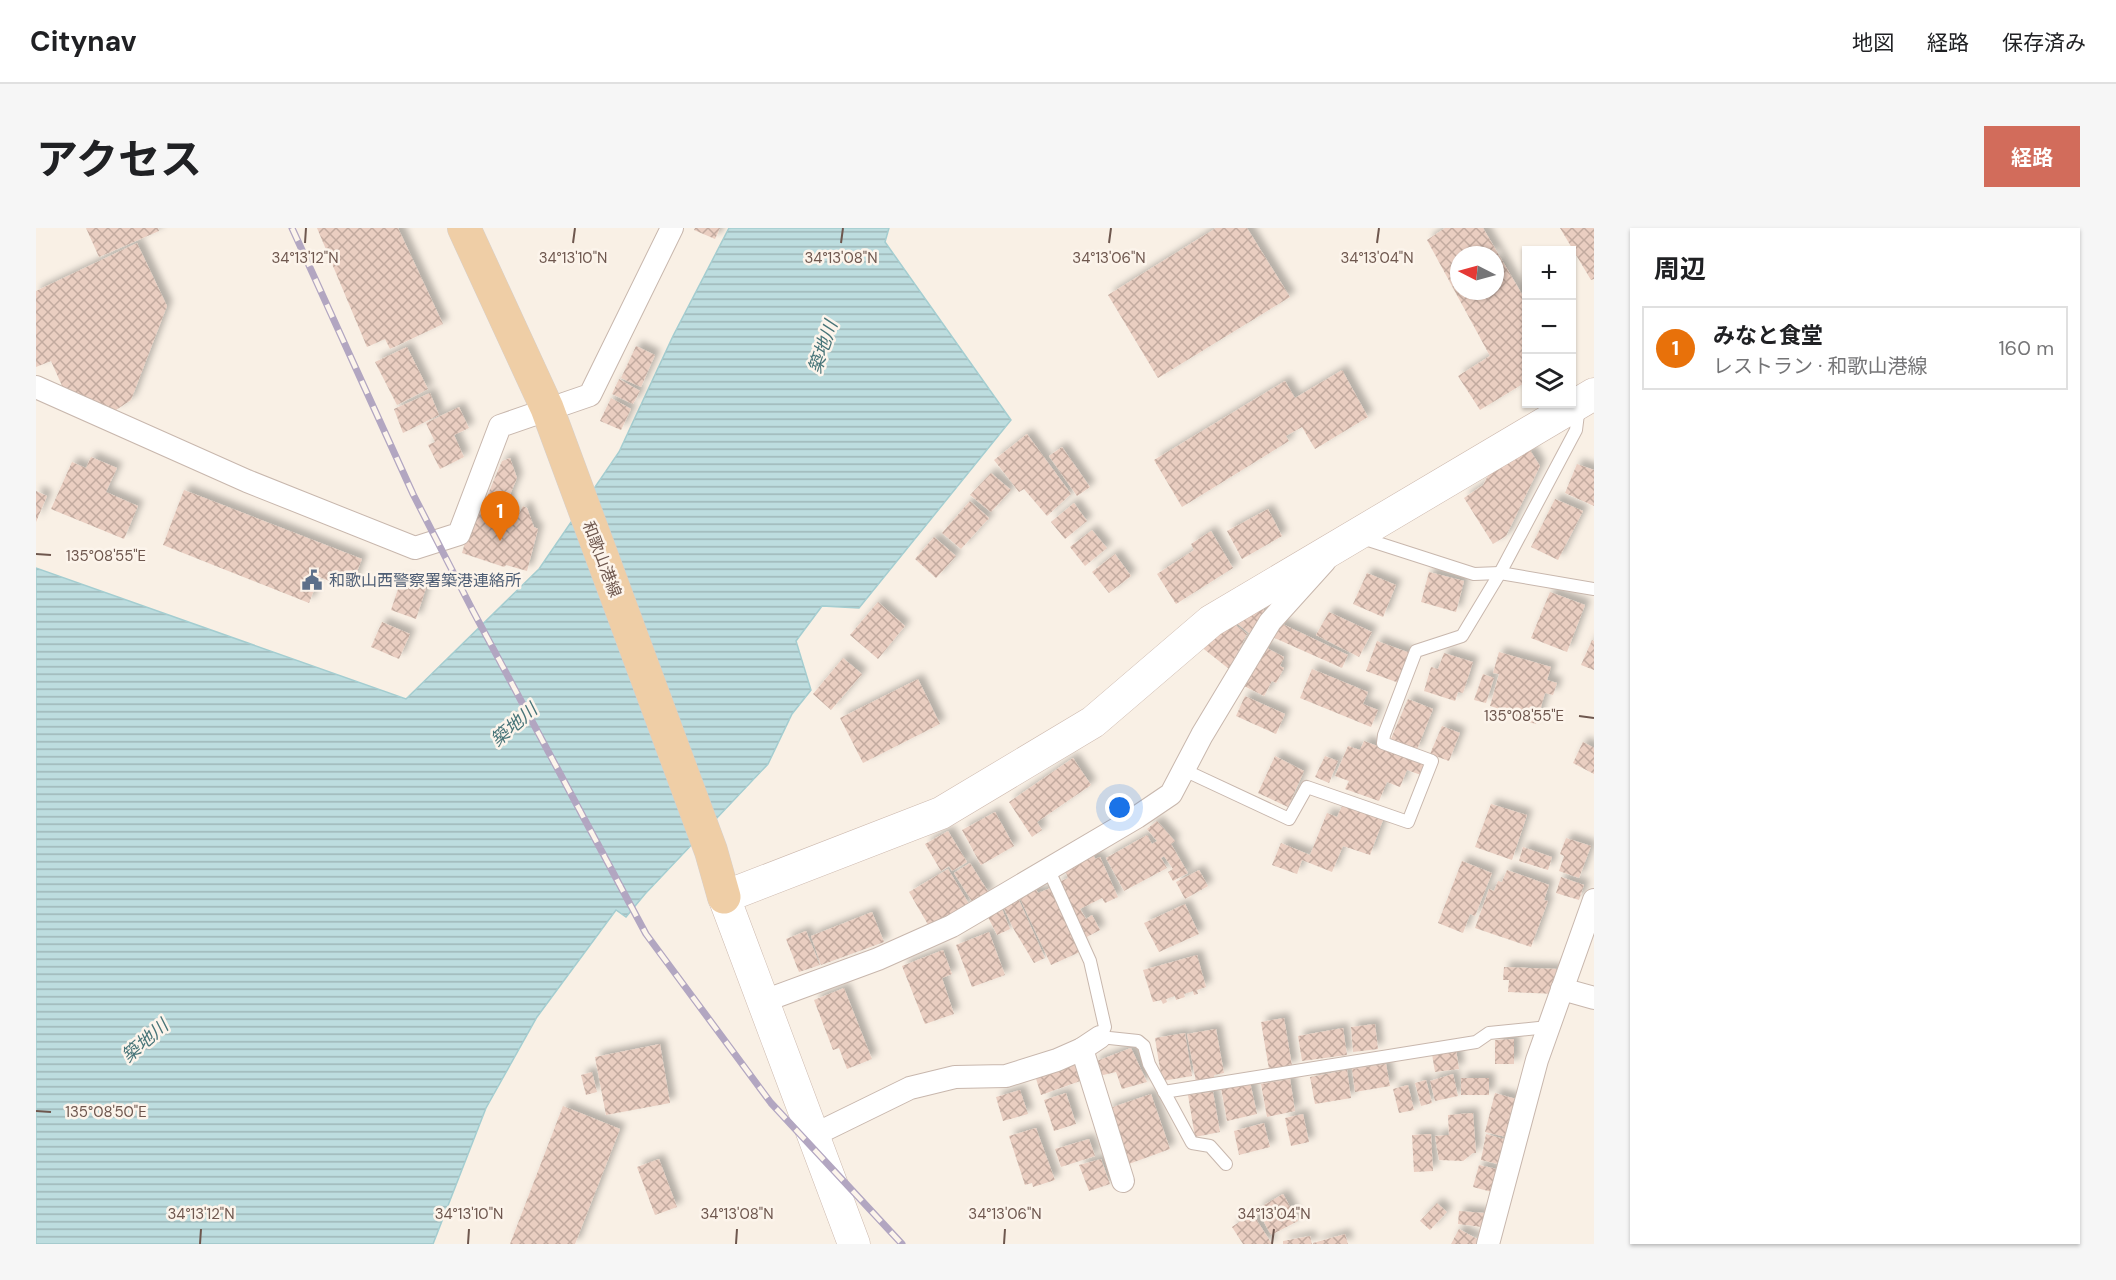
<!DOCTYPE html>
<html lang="ja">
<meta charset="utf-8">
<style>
body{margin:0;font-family:"DM Sans","Noto Sans JP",sans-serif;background:#f6f6f6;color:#202124}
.controls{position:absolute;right:18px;top:18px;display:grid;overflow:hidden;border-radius:0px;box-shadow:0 2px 4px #0004}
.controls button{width:54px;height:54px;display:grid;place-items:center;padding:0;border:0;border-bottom:2px solid #e0e0e0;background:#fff;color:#202124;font:30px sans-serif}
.compass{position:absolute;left:1414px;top:18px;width:54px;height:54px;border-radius:50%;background:#fff;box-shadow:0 2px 4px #0004;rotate:276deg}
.you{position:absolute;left:1084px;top:580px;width:21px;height:21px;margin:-15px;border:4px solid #fff;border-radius:50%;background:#1a73e8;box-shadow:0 0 0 9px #1a73e833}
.badge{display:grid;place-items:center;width:39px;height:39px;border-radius:50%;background:#d26c5b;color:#fff;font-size:20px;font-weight:700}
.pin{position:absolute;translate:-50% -50px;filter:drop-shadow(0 2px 3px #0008)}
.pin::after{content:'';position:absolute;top:32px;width:21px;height:18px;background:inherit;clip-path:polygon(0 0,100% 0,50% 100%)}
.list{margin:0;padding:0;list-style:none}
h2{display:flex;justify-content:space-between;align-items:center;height:78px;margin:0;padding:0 24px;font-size:26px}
h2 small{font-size:20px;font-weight:400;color:#757577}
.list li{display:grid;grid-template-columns:39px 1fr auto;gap:18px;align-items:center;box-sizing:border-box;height:84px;margin:0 12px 12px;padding:0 12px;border:2px solid #e0e0e0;border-radius:0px}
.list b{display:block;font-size:22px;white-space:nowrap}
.list p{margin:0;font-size:20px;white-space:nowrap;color:#757577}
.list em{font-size:20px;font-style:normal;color:#757577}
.icon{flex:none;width:33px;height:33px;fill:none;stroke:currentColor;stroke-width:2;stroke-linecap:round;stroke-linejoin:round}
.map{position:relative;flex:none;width:1558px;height:1016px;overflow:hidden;border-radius:0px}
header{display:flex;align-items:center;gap:36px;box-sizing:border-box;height:84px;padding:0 30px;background:#fff;border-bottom:2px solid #e0e0e0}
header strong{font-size:28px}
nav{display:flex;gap:33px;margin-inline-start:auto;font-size:21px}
.intro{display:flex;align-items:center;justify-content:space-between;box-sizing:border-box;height:144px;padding:0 36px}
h1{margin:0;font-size:42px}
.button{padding:15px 27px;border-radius:0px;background:#d26c5b;color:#fff;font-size:21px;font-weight:700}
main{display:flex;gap:36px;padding:0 36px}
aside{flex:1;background:#fff;border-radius:0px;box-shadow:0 2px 4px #0004}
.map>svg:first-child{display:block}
</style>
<header>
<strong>Citynav</strong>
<nav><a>地図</a><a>経路</a><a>保存済み</a></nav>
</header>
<div class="intro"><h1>アクセス</h1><a class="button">経路</a></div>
<main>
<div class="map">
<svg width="1558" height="1016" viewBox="0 0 1558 1016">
<defs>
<pattern id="water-rules" width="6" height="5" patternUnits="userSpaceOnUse" patternTransform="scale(1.5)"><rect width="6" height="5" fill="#bddddf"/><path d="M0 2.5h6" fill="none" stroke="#9eb6b7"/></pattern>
<pattern id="building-cross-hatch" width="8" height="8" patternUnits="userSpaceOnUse" patternTransform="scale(1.5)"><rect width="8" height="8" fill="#eacec1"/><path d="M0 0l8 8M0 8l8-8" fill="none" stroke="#c2aa9f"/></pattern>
<filter id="shadow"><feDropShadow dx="5.5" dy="-5.5" stdDeviation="3" flood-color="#0004"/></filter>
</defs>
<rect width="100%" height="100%" fill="#f9f0e5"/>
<path fill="url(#water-rules)" stroke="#a4cdd0" stroke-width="1.5" d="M693 0H853L849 14 975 192 823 380 786 378 760 413 775 462 756 486 732 536 609 666 590 689 580 682 501 789 450 880 397 1016H0V340L370 471 503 341 583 224 637 108Z"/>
<g fill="url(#building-cross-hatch)" fill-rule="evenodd" filter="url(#shadow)">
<path d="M50 0H122L123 3 63 29Z"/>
<path d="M281 0H362L407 96 354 121 349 111 331 119Z"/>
<path d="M659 0H684L679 11 658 2Z"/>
<path d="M1180 0H1211L1254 69 1122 150 1072 67Z"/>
<path d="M1409 0H1447L1490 73V154L1444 182 1422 148 1454 128 1391 12ZM1423 27H1459V63H1423Z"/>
<path d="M1524 0H1558V51L1555 52Z"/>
<path d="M101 15 131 78 95 172 80 182 27 160 15 133 0 139V63Z"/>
<path d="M600 118 619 127 605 159 585 150Z"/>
<path d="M371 119 392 161 361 177 339 134Z"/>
<path d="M1306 142 1332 189 1279 221 1266 199 1250 208 1253 213 1146 279 1118 232 1249 153 1259 170Z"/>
<path d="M583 151 604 163 597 176 576 166Z"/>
<path d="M394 165 403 187 367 205 358 181Z"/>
<path d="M575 170 595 181 585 202 564 193Z"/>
<path d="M423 179 433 200 418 207 428 229 404 241 392 217 399 214 390 195Z"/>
<path d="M991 206 1035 266 1011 288 988 261 983 264 958 232Z"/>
<path d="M1026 219 1054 259 1041 268 1013 228Z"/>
<path d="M1494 222 1504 238 1470 308 1457 316 1428 270 1447 257 1453 246Z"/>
<path d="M55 229 81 240 70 264 102 278 88 311 15 281 36 234 50 240Z"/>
<path d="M474 230 481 250 473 269 474 271 465 290 479 294 487 278 491 280 498 299 502 301 491 343 470 337 468 339 426 325 438 283 444 285 466 233Z"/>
<path d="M1541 236 1558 242V278L1529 265Z"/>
<path d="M955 245 975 262 955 284 934 267Z"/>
<path d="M148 262 326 331 314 361 283 349 273 375 127 317Z"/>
<path d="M0 263 11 268 0 294Z"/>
<path d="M1519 271 1547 283 1522 332 1495 319Z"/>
<path d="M934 273 953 290 925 321 906 305Z"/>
<path d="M1038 275 1051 293 1029 311 1015 294Z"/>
<path d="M1232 281 1246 308 1206 331 1191 303Z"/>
<path d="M1056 302 1071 320 1049 338 1034 319Z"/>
<path d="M1175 303 1197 340 1140 376 1121 346 1158 322 1155 316Z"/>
<path d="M898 309 920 328 900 350 879 331Z"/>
<path d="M1079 326 1095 348 1073 365 1056 344Z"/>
<path d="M1393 344 1428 353 1420 384 1385 374Z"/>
<path d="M1331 345 1360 357 1347 389 1317 376Z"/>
<path d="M365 352 390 360 380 391 355 382Z"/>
<path d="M1514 364 1549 377 1531 424 1495 410Z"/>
<path d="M1219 372 1230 385 1213 405 1196 391Z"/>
<path d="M842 374 869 398 842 431 814 407Z"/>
<path d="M1293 384 1336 404 1323 429 1280 407Z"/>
<path d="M1240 393 1312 427 1306 440 1234 408Z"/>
<path d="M346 394 374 406 363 431 335 419Z"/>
<path d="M1197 395 1211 406 1193 441 1164 418Z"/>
<path d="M1556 412 1558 413V442L1545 437Z"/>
<path d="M1341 413 1374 425 1363 455 1330 443Z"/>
<path d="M1225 417 1248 429 1244 438 1248 440 1240 455 1236 453 1228 468 1204 456Z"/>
<path d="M1463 424 1515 439 1511 452 1521 455 1517 467 1509 465 1500 496 1478 490 1479 486 1454 478 1463 446 1457 445Z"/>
<path d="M1408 425 1437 434 1427 465 1422 464 1419 473 1388 463 1395 439 1402 441Z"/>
<path d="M807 430 826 446 795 482 777 466Z"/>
<path d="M1276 441 1332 464 1327 476 1342 482 1335 499 1264 470Z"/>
<path d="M1447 446 1458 450 1450 475 1438 472Z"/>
<path d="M882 451 904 496 827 535 804 490Z"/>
<path d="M1209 468 1249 486 1240 506 1200 488Z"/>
<path d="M1372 471 1397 481 1380 524 1354 513Z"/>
<path d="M1406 498 1424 505 1413 533 1394 526Z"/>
<path d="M1328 513 1389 536 1385 547 1371 542 1364 559 1351 554 1343 573 1309 561 1313 553 1299 548 1312 518 1324 522Z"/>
<path d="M1547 514 1558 520V546L1537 535Z"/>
<path d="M1239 528 1268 543 1252 579 1222 565Z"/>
<path d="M1289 528 1302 533 1293 555 1279 549Z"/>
<path d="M1037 530 1055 557 1001 594 1006 602 996 609 973 574Z"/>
<path d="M1307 576 1347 592 1334 627 1307 618 1296 644 1266 632 1261 646 1236 637 1245 615 1274 627 1291 585 1301 589Z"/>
<path d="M1455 576 1491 587 1476 632 1439 619Z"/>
<path d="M959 584 978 618 945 637 926 602Z"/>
<path d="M1121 593 1139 613 1135 616 1152 645 1137 653 1132 644 1137 641 1128 628 1125 630 1131 640 1088 663 1070 630 1111 607 1116 616 1121 613 1111 601Z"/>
<path d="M912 603 931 634 916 643 913 638 905 643 889 616Z"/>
<path d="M1530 610 1555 618 1543 650 1523 643 1528 628 1524 626Z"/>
<path d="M1487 619 1516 629 1512 642 1483 633Z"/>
<path d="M1055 621 1059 631 1064 629 1082 669 1069 675 1066 670 1044 681 1050 691 1056 687 1064 702 1049 710 1021 655 1032 650 1029 642Z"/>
<path d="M1426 633 1456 645 1439 688 1434 686 1427 705 1402 695Z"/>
<path d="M934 635 953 665 937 675 918 645Z"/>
<path d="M912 641 933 676 894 700 873 664Z"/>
<path d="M1163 642 1172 658 1149 671 1140 654Z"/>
<path d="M1471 642 1513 657 1508 672 1512 673 1495 719 1439 700 1453 661 1458 663 1462 653 1466 654Z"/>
<path d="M1525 649 1548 657 1543 672 1520 665Z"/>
<path d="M1017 659 1046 723 1015 737 983 668 1000 661 1002 665Z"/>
<path d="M982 670 1009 730 998 735 977 700 967 678Z"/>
<path d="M1149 676 1163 706 1123 724 1108 695Z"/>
<path d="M966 681 974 701 961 707 951 687Z"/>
<path d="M836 684 848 714 785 737 775 708Z"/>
<path d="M770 703 784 737 763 744 750 711Z"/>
<path d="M953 704 969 747 936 759 920 717Z"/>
<path d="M907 722 916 746 906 750 918 786 889 796 866 738Z"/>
<path d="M1161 727 1170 759 1161 762 1162 766 1158 767 1157 763 1148 766 1149 769 1140 772 1139 768 1130 771 1131 774 1127 776 1125 772 1117 774 1107 742Z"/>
<path d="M1468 739 1521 741 1520 766 1472 764 1473 752H1467Z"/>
<path d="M808 760 836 831 811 841 803 820 797 822 778 772Z"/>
<path d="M1248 790 1256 838 1233 841 1225 794Z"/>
<path d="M1339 796 1342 821 1317 824 1315 799Z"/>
<path d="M1307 800 1311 827 1266 833 1262 808Z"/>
<path d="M1180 801 1188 845 1178 847V850L1160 854 1151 806Z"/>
<path d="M1149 805 1156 848 1126 853 1119 810Z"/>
<path d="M1478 811V836H1459V812Z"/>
<path d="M624 816 634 875 570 887 559 829Z"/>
<path d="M1095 820 1111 854 1086 861 1080 844 1063 848 1058 834Z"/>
<path d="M1420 822 1423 841 1399 844 1396 826Z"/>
<path d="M1039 830 1047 852 1005 867 998 844Z"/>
<path d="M1350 836 1354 858 1319 864 1316 841Z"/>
<path d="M1311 842 1315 870 1279 876 1274 849Z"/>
<path d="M556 844 561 864 550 867 545 847Z"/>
<path d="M1417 846 1422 868 1399 873 1394 853Z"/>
<rect x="1425" y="850" width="28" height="17"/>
<path d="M1254 851 1259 883 1231 889 1225 856Z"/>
<path d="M1390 852 1396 875 1385 878 1379 855Z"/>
<path d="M1214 854 1221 886 1191 893 1185 860Z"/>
<path d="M1372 857 1378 882 1363 885 1357 861Z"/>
<path d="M984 862 992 886 967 893 960 869Z"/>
<path d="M1177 864 1184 904 1159 909 1152 867Z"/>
<path d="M1030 865 1040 896 1018 903 1008 872Z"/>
<path d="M1459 865 1480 871 1470 909 1449 904Z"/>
<path d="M1115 866 1134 921 1090 937 1071 881Z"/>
<path d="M527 878 584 901 539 1016H474Z"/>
<path d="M1437 885 1440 925H1437L1427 933 1403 932 1399 908 1413 907 1412 887Z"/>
<path d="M1267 886 1273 914 1255 918 1249 890Z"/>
<path d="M1228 895 1234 919 1203 927 1198 903Z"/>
<path d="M1000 900 1019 952 997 959 996 955 989 957 973 908Z"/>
<path d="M1395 906 1397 943 1378 944 1376 907Z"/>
<path d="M1450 906 1468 911 1462 936 1445 932Z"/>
<path d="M1053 911 1059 928 1025 939 1019 921Z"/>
<path d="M623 931 641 979 619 987 601 939Z"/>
<path d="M1065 931 1074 956 1053 963 1043 937Z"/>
<path d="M1443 937 1461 941 1456 964 1437 959Z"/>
<path d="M1247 966 1262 993 1235 1007 1221 981Z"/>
<path d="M1401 975 1411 984 1394 1002 1384 993Z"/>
<path d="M1423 983 1448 985 1446 999 1422 996Z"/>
<path d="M1216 985 1236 1016H1207L1196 999Z"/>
<path d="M1423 1001 1443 1012 1440 1016H1415Z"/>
<path d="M1309 1006 1312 1016H1277V1015Z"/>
<path d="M1274 1008 1276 1016H1247V1013Z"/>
</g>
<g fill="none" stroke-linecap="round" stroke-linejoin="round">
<g stroke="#c8b7ad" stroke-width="14">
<g id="lane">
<path d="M1323 309 1438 346 1464 345 1558 361"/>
<path d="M1148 542 1253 591 1271 559 1372 594 1396 533 1347 515 1348 507 1380 423 1426 408 1464 345 1540 202 1543 178"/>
<path d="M1014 640 1015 647 1054 733 1069 799 1064 809 1102 813 1108 818 1113 836 1156 915 1174 918 1190 936"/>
<path d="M1128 864 1440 814 1453 805 1512 799"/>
</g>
</g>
<g stroke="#c8b7ad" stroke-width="24">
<g id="street">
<path d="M0 159 211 253 379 320 423 306 464 198 554 167 636 0"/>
<path d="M1526 761 1558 770"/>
<path d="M728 773 842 731 916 698 1101 589 1135 566 1166 507 1234 394 1289 333"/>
<path d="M1046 821 1087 953"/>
<path d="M778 907 874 860 919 849 970 848 1021 832 1046 821 1064 809"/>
<path d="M1452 1016 1501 832 1558 672"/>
</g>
</g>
<g stroke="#cdb9ae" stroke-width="33">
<path id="secondary" d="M818 1016 688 669 905 585 1057 494 1175 393 1558 166"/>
</g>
<g stroke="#d6d0cd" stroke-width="34">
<path id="primary" d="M428 0 511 180 675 623 688 669"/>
</g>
<use href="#lane" stroke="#fff" stroke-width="12"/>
<use href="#street" stroke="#fff" stroke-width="22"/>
<use href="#secondary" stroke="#fff" stroke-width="32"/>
<use href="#primary" stroke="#efcea6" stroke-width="33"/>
<g stroke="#b2a6c1" stroke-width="7">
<path id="rail" d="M256 0 377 266 437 383 610 706 735 875 866 1016"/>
</g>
<use href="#rail" stroke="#fcf4eb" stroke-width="4.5" stroke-dasharray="14" stroke-linecap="butt"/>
</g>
<path fill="none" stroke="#6e574e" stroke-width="2" d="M269 15 270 0M537 15 539 0M805 15 807 0M1073 15 1075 0M1341 15 1343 0M0 326 15 327M1543 488 1558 490M0 883 15 884M164 1016 165 1001M432 1016 433 1001M700 1016 701 1001M968 1016 969 1001M1236 1016 1238 1001"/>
<defs>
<g id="civic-bare" transform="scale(1.62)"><path d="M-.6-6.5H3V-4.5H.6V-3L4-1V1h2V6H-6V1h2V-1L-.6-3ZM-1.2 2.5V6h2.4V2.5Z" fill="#5c6f8a" stroke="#fcf4eb" stroke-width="2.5" paint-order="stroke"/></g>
</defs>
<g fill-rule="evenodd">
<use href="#civic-bare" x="276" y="352"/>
</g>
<g text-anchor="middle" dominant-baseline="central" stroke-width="5" stroke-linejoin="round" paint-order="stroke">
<g font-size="16" fill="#6e574e" stroke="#fcf4eb">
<text transform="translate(566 331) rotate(69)">和歌山港線</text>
</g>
<g font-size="16" fill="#4e5e75" stroke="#fcf4eb" text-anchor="start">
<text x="293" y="352">和歌山西警察署築港連絡所</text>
</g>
<g font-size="18" font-style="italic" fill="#477478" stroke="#fcf4eb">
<text transform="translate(787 119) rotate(-71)">築地川</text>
<text transform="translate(478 497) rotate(-41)">築地川</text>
<text transform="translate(109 813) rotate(-41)">築地川</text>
</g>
</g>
<g font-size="15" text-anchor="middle" fill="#6e574e" stroke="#fcf4eb" stroke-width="5" stroke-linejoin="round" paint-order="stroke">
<text x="269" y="35">34°13'12"N</text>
<text x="537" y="35">34°13'10"N</text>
<text x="805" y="35">34°13'08"N</text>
<text x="1073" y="35">34°13'06"N</text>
<text x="1341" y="35">34°13'04"N</text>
<text x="70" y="333">135°08'55"E</text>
<text x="1488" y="493">135°08'55"E</text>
<text x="70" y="889">135°08'50"E</text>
<text x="165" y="991">34°13'12"N</text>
<text x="433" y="991">34°13'10"N</text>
<text x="701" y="991">34°13'08"N</text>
<text x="969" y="991">34°13'06"N</text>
<text x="1238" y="991">34°13'04"N</text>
</g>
</svg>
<div class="controls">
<button>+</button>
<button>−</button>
<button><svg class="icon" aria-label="layers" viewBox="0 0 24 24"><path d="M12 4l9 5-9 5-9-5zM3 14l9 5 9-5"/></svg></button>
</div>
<svg class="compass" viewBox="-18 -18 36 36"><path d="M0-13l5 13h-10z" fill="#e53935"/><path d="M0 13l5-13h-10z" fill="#757577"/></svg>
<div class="you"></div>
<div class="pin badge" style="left:464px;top:313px;background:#e8710a">1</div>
</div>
<aside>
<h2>周辺<small></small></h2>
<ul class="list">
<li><span class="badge" style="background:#e8710a">1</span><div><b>みなと食堂</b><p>レストラン · 和歌山港線</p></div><em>160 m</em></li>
</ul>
</aside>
</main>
